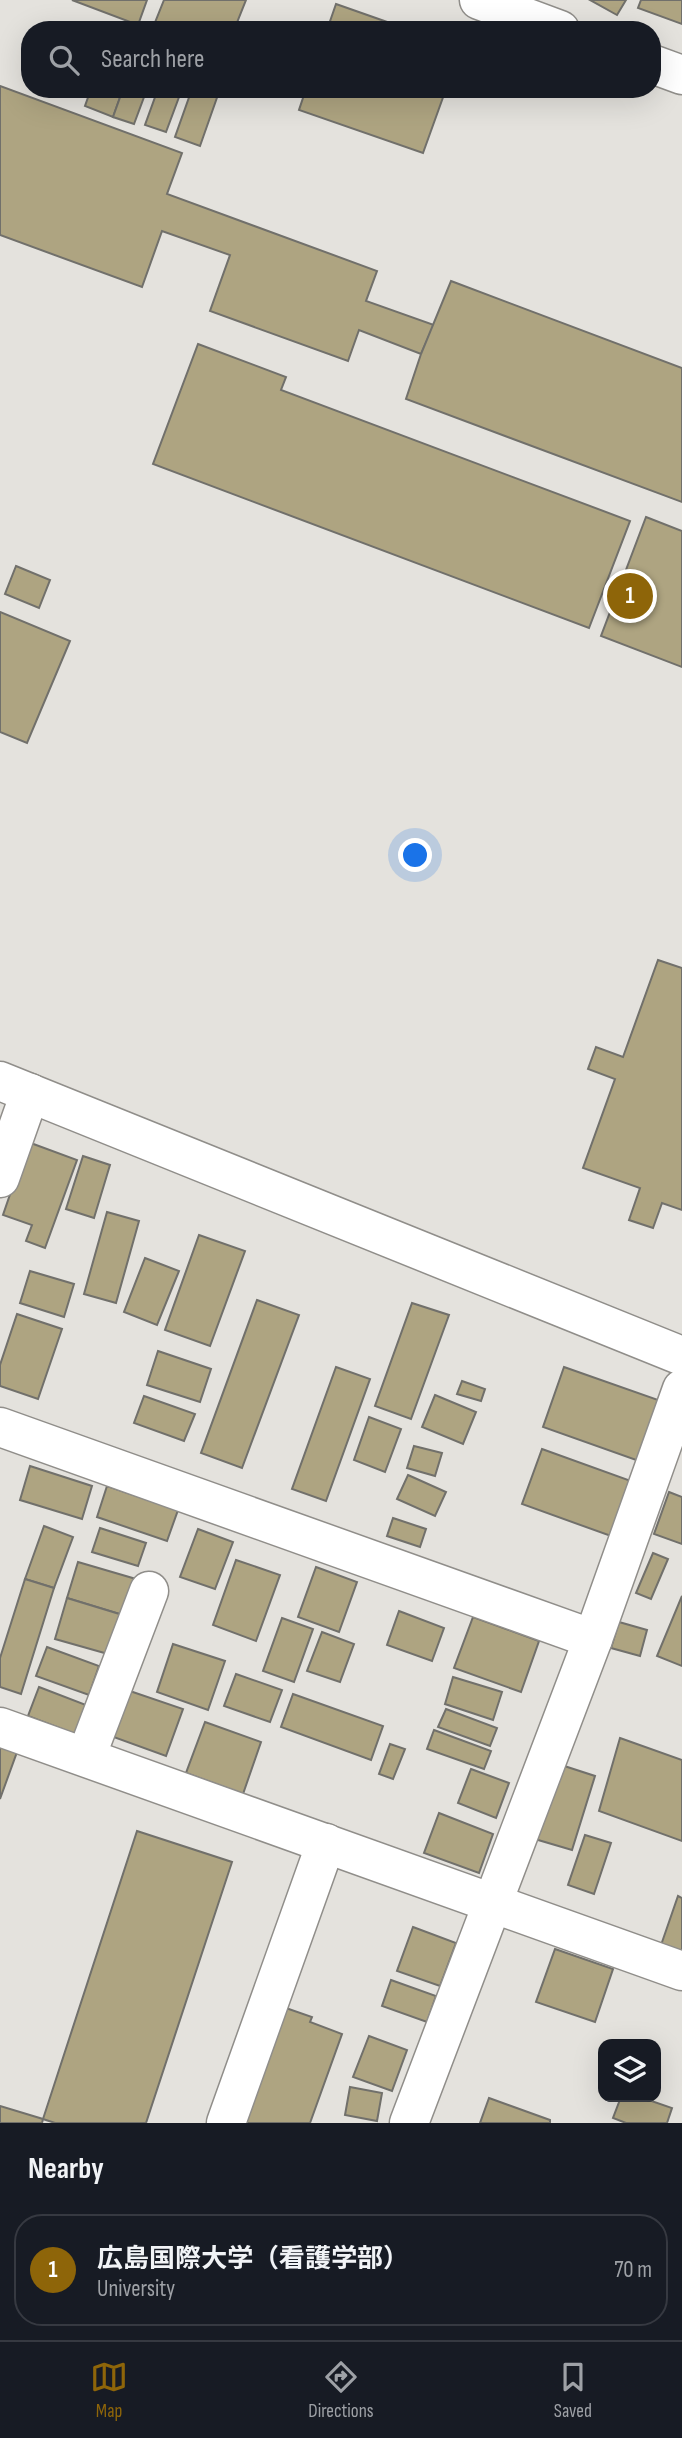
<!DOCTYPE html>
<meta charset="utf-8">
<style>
body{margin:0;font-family:"Sofia Sans Condensed","Noto Sans JP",sans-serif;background:#242831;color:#f1f3f6}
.controls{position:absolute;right:21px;bottom:21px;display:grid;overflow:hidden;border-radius:14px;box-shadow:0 7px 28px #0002}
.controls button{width:63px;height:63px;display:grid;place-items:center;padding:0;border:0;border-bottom:2px solid #363941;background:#171b24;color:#f1f3f6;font:35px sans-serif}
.you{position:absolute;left:416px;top:856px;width:24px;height:24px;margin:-18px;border:5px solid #fff;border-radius:50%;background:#1a73e8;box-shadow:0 0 0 10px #1a73e833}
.badge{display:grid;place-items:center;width:46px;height:46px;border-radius:50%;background:#8e6509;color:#fff;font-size:23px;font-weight:700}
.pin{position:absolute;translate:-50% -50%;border:4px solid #fff;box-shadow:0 2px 7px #0006}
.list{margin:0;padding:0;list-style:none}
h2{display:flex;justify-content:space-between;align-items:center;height:91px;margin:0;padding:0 28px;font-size:30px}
h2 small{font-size:23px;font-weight:400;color:#9ea1a6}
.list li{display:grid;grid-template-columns:46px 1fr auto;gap:21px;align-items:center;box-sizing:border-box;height:112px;margin:0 14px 14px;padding:0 14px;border:2px solid #363941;border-radius:28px}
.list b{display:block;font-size:26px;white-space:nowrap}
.list p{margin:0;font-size:23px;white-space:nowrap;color:#9ea1a6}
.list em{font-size:23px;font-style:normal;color:#9ea1a6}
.icon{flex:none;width:38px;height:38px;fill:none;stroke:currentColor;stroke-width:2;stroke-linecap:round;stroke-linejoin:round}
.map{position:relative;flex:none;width:682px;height:2123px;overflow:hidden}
.search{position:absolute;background:#171b24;box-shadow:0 7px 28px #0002;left:21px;right:21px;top:21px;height:77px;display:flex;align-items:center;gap:18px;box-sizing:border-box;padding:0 24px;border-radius:28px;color:#9ea1a6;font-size:26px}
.sheet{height:217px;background:#171b24}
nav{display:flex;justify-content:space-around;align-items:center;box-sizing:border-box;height:98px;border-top:2px solid #363941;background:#171b24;font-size:19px;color:#9ea1a6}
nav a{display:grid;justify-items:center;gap:4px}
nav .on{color:#8e6509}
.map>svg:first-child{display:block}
</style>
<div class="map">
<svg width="682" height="2123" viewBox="0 0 682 2123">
<rect width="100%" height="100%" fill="#e4e2dd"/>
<g fill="#aea481" stroke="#71706b" stroke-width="2">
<path d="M72 0H147L138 25Z"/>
<path d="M164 0H246L234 30H152Z"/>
<path d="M590 0H626L617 15Z"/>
<path d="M641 0H682V24L638 8Z"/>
<path d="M336 4 410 30H327Z"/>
<path d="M0 86 182 153 167 194 377 271 366 301 434 325 421 354 359 330 348 361 210 311 230 255 162 231 142 287 0 235Z"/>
<path d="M91 89H123L113 117 85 106Z"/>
<path d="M123 89H147L134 124 113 117Z"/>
<path d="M158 89H182L166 132 145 125Z"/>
<path d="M192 89H220L200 146 175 137Z"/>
<path d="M306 89H446L423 153 299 110Z"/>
<path d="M451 281 682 368V502L406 399 421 354Z"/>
<path d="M198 344 286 377 281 390 630 521 589 628 153 464Z"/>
<path d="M646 517 682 531V667L601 636Z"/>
<path d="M16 566 50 580 39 608 5 594Z"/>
<path d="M0 612 70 641 27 743 0 732Z"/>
<path d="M658 960 682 968V1210L662 1203 653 1228 629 1220 640 1188 583 1168 615 1079 588 1069 596 1047 623 1057Z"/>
<path d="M28 1142 77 1160 45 1248 26 1241 32 1225 3 1215Z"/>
<path d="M83 1156 110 1165 94 1218 66 1209Z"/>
<path d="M107 1212 139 1221 116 1303 84 1294Z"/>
<path d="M199 1235 245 1251 210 1346 165 1330Z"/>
<path d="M145 1258 179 1271 157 1325 124 1312Z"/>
<path d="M30 1271 74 1284 64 1317 20 1303Z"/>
<path d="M257 1300 299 1315 242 1468 201 1453Z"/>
<path d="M412 1303 449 1315 411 1419 375 1406Z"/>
<path d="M17 1314 62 1329 38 1399 0 1386V1365Z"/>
<path d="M158 1351 211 1369 200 1402 147 1385Z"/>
<path d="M336 1367 370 1379 326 1501 292 1489Z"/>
<path d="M564 1367 661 1401 639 1461 543 1427Z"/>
<path d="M462 1381 485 1389 481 1401 457 1394Z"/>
<path d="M435 1395 476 1412 463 1444 422 1427Z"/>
<path d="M144 1396 195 1414 184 1441 134 1423Z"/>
<path d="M369 1417 401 1429 385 1472 354 1460Z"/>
<path d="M414 1446 442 1453 435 1476 407 1468Z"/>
<path d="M542 1449 631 1481 611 1536 522 1504Z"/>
<path d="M30 1466 92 1486 82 1519 20 1500Z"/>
<path d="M408 1475 446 1492 435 1516 397 1499Z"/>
<path d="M107 1486 178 1510 167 1541 97 1517Z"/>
<path d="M669 1492 682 1497V1544L654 1534Z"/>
<path d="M393 1518 426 1529 420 1547 387 1536Z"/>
<path d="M44 1526 73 1537 54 1588 25 1579Z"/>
<path d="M100 1528 146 1543 138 1566 92 1552Z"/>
<path d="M198 1529 233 1542 215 1589 180 1577Z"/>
<path d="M653 1553 668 1559 651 1599 636 1593Z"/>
<path d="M236 1560 280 1575 256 1641 213 1625Z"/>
<path d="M78 1562 136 1579 126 1616 67 1598Z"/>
<path d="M316 1567 357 1582 339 1632 298 1617Z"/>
<path d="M25 1579 54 1588 21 1694 0 1687V1658Z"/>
<path d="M682 1596V1666L657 1656Z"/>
<path d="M67 1598 126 1616 115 1656 55 1639Z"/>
<path d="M399 1611 444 1628 432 1661 387 1645Z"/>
<path d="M473 1617 539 1641 521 1692 454 1668Z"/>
<path d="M282 1618 313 1629 294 1682 263 1671Z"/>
<path d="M619 1622 647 1630 640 1656 611 1648Z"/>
<path d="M322 1632 354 1644 340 1682 307 1671Z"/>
<path d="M173 1644 225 1661 208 1710 157 1692Z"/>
<path d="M47 1647 99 1666 89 1695 36 1676Z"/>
<path d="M236 1674 282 1690 270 1722 224 1706Z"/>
<path d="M453 1677 502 1692 493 1720 445 1704Z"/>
<path d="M39 1687 86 1705 75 1734 28 1716Z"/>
<path d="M124 1689 183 1709 166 1756 108 1735Z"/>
<path d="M293 1694 383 1726 371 1760 281 1727Z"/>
<path d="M446 1709 497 1728 490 1746 438 1727Z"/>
<path d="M205 1722 261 1742 243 1794 186 1773Z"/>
<path d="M434 1730 491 1751 484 1769 427 1749Z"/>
<path d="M620 1738 682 1760V1841L599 1811Z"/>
<path d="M390 1744 405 1749 393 1779 379 1774Z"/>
<path d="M0 1746 17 1752 0 1799Z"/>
<path d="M552 1762 595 1776 572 1850 528 1837Z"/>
<path d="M471 1769 509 1783 496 1818 458 1803Z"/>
<path d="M439 1813 493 1834 479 1873 424 1853Z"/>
<path d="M137 1831 232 1862 146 2123H55L43 2119Z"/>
<path d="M585 1835 611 1843 594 1894 568 1885Z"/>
<path d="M678 1896 682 1898V1955L660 1948Z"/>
<path d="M413 1927 456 1943 440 1986 397 1971Z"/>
<path d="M555 1949 613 1969 595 2022 536 2002Z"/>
<path d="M391 1980 436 1996 427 2022 382 2006Z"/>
<path d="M283 2007 312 2017 310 2022 342 2034 310 2123H241Z"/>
<path d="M369 2036 407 2050 392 2091 353 2077Z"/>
<path d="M350 2087 382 2093 377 2121 345 2115Z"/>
<path d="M621 2097H640L672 2108 667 2123H626L613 2118Z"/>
<path d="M489 2098 550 2120V2123H480Z"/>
<path d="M0 2106 43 2119 42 2123H0Z"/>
</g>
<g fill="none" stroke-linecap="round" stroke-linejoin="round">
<g stroke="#908e8a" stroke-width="41">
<g id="minor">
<path d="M479 0 560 30"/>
<path d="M652 64 682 75"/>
<path d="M0 1081 682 1356"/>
<path d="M0 1178 30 1093"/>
<path d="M0 1427 593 1639"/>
<path d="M0 1727 682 1971"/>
<path d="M86 1757 149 1591"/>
<path d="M226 2123 326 1843"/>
<path d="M409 2123 593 1639 682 1389"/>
</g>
</g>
<use href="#minor" stroke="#fff" stroke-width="38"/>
</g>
</svg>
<div class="controls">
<button><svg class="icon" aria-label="layers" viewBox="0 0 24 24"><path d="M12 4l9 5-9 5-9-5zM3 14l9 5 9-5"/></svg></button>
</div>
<div class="you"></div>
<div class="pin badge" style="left:630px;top:596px">1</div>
<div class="search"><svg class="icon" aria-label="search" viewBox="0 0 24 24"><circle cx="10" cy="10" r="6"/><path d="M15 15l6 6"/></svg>Search here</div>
</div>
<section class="sheet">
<h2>Nearby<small></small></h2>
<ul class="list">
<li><span class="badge">1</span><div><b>広島国際大学（看護学部）</b><p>University</p></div><em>70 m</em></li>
</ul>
</section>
<nav>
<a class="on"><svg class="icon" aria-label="map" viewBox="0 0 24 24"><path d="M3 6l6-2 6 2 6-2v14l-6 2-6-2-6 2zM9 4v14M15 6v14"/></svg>Map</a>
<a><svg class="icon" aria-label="directions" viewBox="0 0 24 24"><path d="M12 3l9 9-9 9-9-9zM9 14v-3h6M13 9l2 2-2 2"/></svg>Directions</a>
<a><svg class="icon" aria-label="saved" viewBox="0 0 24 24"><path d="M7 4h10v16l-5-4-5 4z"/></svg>Saved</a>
</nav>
